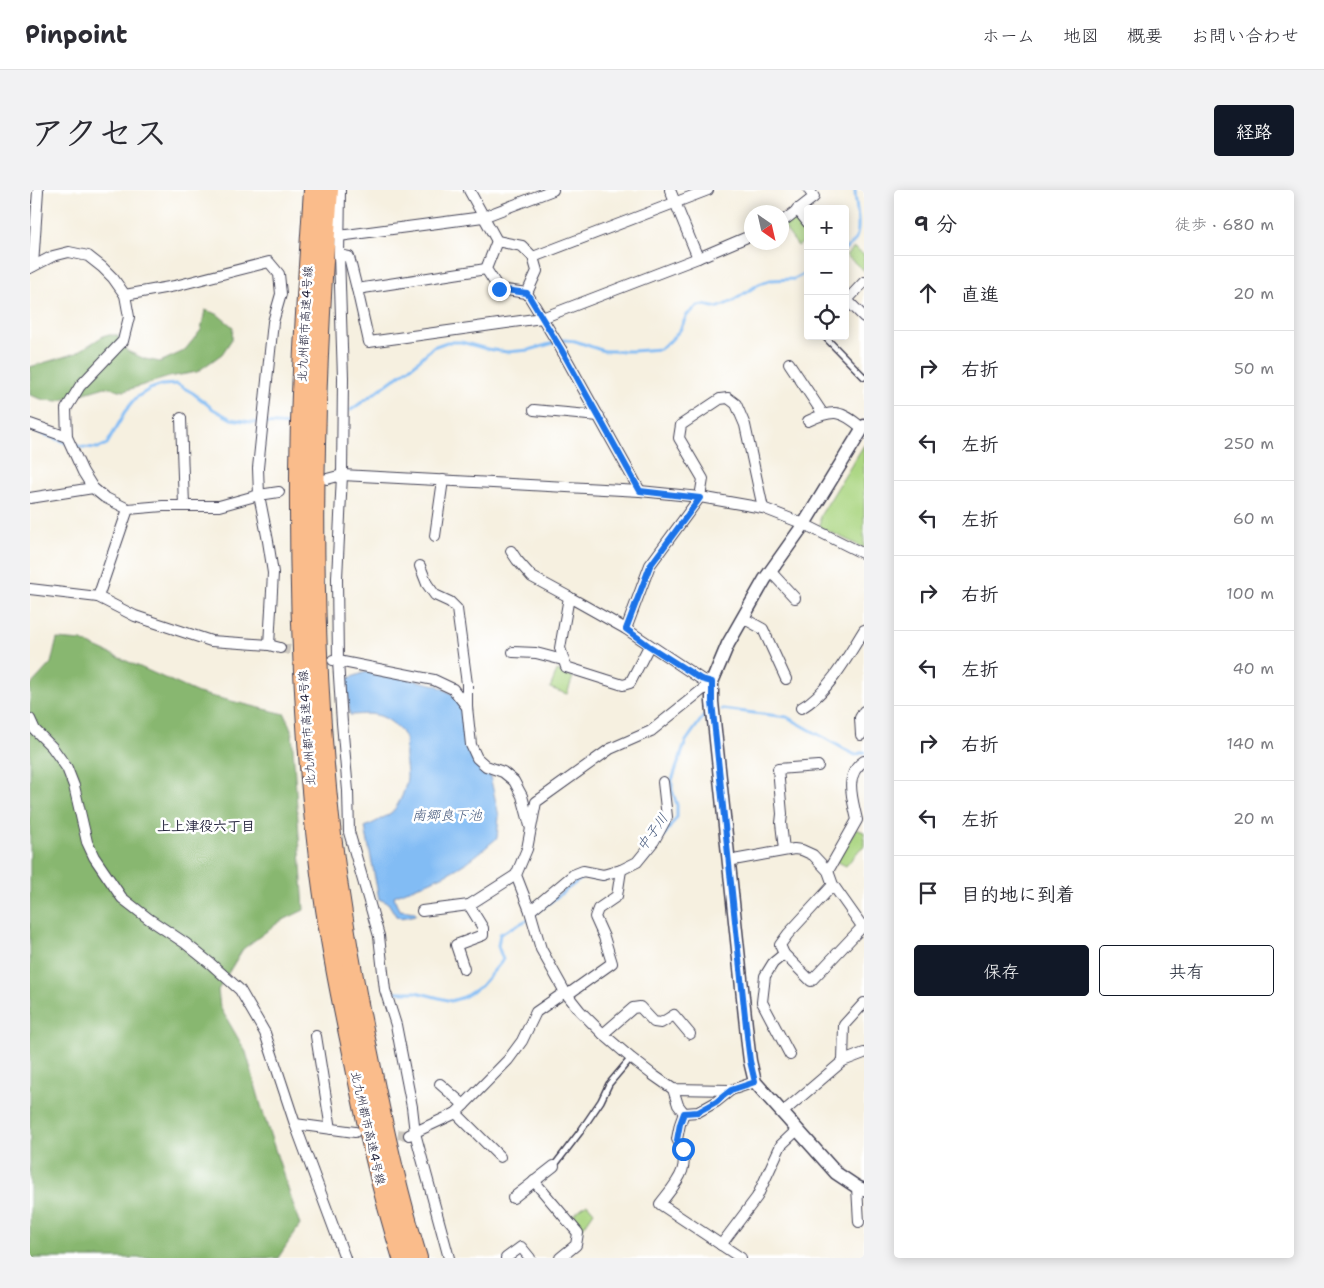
<!DOCTYPE html>
<html lang="ja">
<meta charset="utf-8">
<style>
body{margin:0;font-family:"Shantell Sans","Klee One",sans-serif;background:#f2f2f3;color:#2b2b33}
.controls{position:absolute;right:15px;top:15px;display:grid;overflow:hidden;border-radius:5px;box-shadow:0 2px 12px #0003}
.controls button{width:45px;height:45px;display:grid;place-items:center;padding:0;border:0;border-bottom:1px solid #e1e1e2;background:#fff;color:#2b2b33;font:25px sans-serif}
.compass{position:absolute;left:714px;top:15px;width:45px;height:45px;border-radius:50%;background:#fff;box-shadow:0 2px 12px #0003;rotate:146deg}
.stop{position:absolute;width:15px;height:15px;margin:-11px;border:4px solid #1a73e8;border-radius:50%;background:#fff}
.stop.end{background:#1a73e8;border-color:#fff;box-shadow:0 1px 5px #0008}
.list{margin:0;padding:0;list-style:none}
h2{display:flex;justify-content:space-between;align-items:center;height:65px;margin:0;padding:0 20px;font-size:21px}
h2 small{font-size:16px;font-weight:400;color:#7c7c81}
.list li{display:grid;grid-template-columns:32px 1fr auto;gap:15px;align-items:center;box-sizing:border-box;height:75px;padding:0 20px;border-top:1px solid #e1e1e2}
.list b{display:block;font-size:19px;white-space:nowrap}
.list em{font-size:16px;font-style:normal;color:#7c7c81}
.actions{display:flex;gap:10px;padding:15px 20px}
.actions a{flex:1;padding:11px 0;border:1px solid #111827;border-radius:5px;text-align:center;font-size:18px;color:#111827}
.actions .main{background:#111827;color:#fff}
.icon{flex:none;width:28px;height:28px;fill:none;stroke:currentColor;stroke-width:2;stroke-linecap:round;stroke-linejoin:round}
.map{position:relative;flex:none;width:834px;height:1068px;overflow:hidden;border-radius:5px}
header{display:flex;align-items:center;gap:30px;box-sizing:border-box;height:70px;padding:0 25px;background:#fff;border-bottom:1px solid #e1e1e2}
header strong{font-size:24px}
nav{display:flex;gap:28px;margin-inline-start:auto;font-size:18px}
.intro{display:flex;align-items:center;justify-content:space-between;box-sizing:border-box;height:120px;padding:0 30px}
h1{margin:0;font-size:35px}
.button{padding:12px 22px;border-radius:5px;background:#111827;color:#fff;font-size:18px;font-weight:700}
main{display:flex;gap:30px;padding:0 30px}
aside{flex:1;background:#fff;border-radius:5px;box-shadow:0 2px 12px #0003}
.map>svg:first-child{display:block}
</style>
<header>
<strong>Pinpoint</strong>
<nav><a>ホーム</a><a>地図</a><a>概要</a><a>お問い合わせ</a></nav>
</header>
<div class="intro"><h1>アクセス</h1><a class="button">経路</a></div>
<main>
<div class="map">
<svg width="834" height="1068" viewBox="0 0 834 1068">
<rect width="100%" height="100%" fill="#fff"/>
<filter id="ink" filterUnits="userSpaceOnUse"><feTurbulence type="fractalNoise" baseFrequency=".02" numOctaves="2"/><feDisplacementMap in="SourceGraphic" scale="10" xChannelSelector="R" yChannelSelector="G"/><feConvolveMatrix kernelMatrix="1 2 1 2 8 2 1 2 1" color-interpolation-filters="sRGB"/></filter>
<filter id="wash" filterUnits="userSpaceOnUse"><feTurbulence type="fractalNoise" baseFrequency=".0096" numOctaves="4" result="noise"/><feDisplacementMap in="SourceGraphic" scale="20" xChannelSelector="R" yChannelSelector="G"/><feGaussianBlur stdDeviation="1.12" result="paint"/><feColorMatrix in="noise" values="0 0 0 0 0 0 0 0 0 0 0 0 0 0 0 0 0 1.4 0 .05"/><feComposite in="paint" operator="in"/></filter>
<g filter="url(#wash)">
<rect width="100%" height="100%" fill="#f6f0e0"/>
<g fill="#abd682" stroke="#667c5e">
<path d="M766 26 778 43V49L768 56 753 36Z"/>
<path d="M824 58 834 65V81L816 65Z"/>
<path d="M834 255V358L790 337V326Z"/>
<path d="M527 481 543 487 537 504 520 498Z"/>
<path d="M826 639 834 642V656L830 659 816 676 806 671Z"/>
<path d="M557 1014 564 1022 551 1041 540 1027Z"/>
</g>
<g fill="#88b770" stroke="#556c56">
<path d="M175 120 187 124 203 137 202 149 192 164 167 182 139 187 94 201 75 197 28 211 14 210 0 205V177L46 163 75 145H87L97 161 115 169 130 172 154 161 171 140Z"/>
<path d="M27 449 52 451 168 503 255 524 262 542 274 720 249 732 213 759 188 800 190 817 216 862 234 926 270 1035 248 1068H0V496L21 473Z"/>
</g>
<path fill="#82bcf4" stroke="#526f98" d="M336 482 370 487 406 495 422 504 432 515 440 562 456 580 460 586 469 626 467 648C455 658 443 669 429 677 409 689 386 697 364 706L367 716 370 720 385 722 386 725 371 728 366 726 358 713 349 709 335 637C344 633 354 628 362 622 370 614 376 598 377 587 377 581 376 574 375 568 374 561 377 555 375 549 373 540 356 526 346 525 338 523 328 525 320 525L316 489Z"/>
<g fill="none" stroke-linecap="round" stroke-linejoin="round">
<g stroke="#82bcf4" stroke-width="3">
<path d="M815 59C818 56 823 54 825 50 832 38 825 13 825 0"/>
<path d="M321 220 385 174 403 157 417 152H431L457 159 477 162 499 160 534 150 545 151 574 161H603L630 159 640 151 650 140 657 125 668 116 675 115 687 118 703 111 729 94 741 90 764 89 778 82"/>
<path d="M3 240 37 253"/>
<path d="M43 255 52 257 68 258 77 254 97 219 107 207 120 199 132 195 147 194 163 203 183 219 201 229 220 232 260 235"/>
<path d="M692 519 757 527 825 565 834 562"/>
<path d="M610 674 617 670 647 627V615L642 600V590L656 551 675 524"/>
<path d="M572 690 585 687"/>
<path d="M504 724 552 688 555 687 566 689"/>
<path d="M367 802H386L421 811 434 807 451 796 473 770 468 756 470 744 499 729"/>
</g>
</g>
</g>
<g filter="url(#ink)">
<g fill="none" stroke-linecap="round" stroke-linejoin="round">
<g stroke="#ccc7bf" stroke-width="10" stroke-dasharray="10 5" stroke-linecap="butt">
<path d="M250 458 276 463"/>
<path d="M353 943 378 945"/>
</g>
<g stroke="#424154" stroke-width="8">
<g id="service">
<path d="M794 146 834 187"/>
<path d="M524 976 550 942 571 911 579 894 601 868"/>
</g>
</g>
<g stroke="#424154" stroke-width="12">
<g id="minor">
<path d="M310 0 309 65 313 188 312 285 307 388 308 471 312 533 318 601 319 642 349 746 355 800 366 835 382 917 385 943 419 1068"/>
<path d="M439 0 467 51"/>
<path d="M640 0 668 68"/>
<path d="M767 19 778 33"/>
<path d="M752 32 784 7 779 0"/>
<path d="M309 46 453 27 523 0"/>
<path d="M467 51 492 56 503 67 507 81 497 103 469 99 456 79Z"/>
<path d="M309 65 319 67 327 99"/>
<path d="M503 67 678 0"/>
<path d="M3 76 8 0"/>
<path d="M0 78 23 66 39 62 58 66 72 77 83 88 95 105 99 127 93 151 50 196 36 219 37 247 53 282 63 298 74 307 98 319 133 316H189L229 305 249 302"/>
<path d="M456 79 327 99 339 152 512 128 668 68 722 45"/>
<path d="M834 92 817 110 834 127"/>
<path d="M497 103 531 159 610 301"/>
<path d="M95 105 145 96 239 72 249 84 251 104 243 132 228 278 229 305 238 351 243 383 239 455"/>
<path d="M759 173 793 224"/>
<path d="M504 220 569 226"/>
<path d="M151 228 154 316"/>
<path d="M778 231C804 219 811 220 832 238"/>
<path d="M0 234 37 247"/>
<path d="M297 289 312 285 610 301 670 307 733 318 774 334 834 364"/>
<path d="M0 308 63 298"/>
<path d="M405 346 413 290"/>
<path d="M481 361 487 370 502 387 539 407"/>
<path d="M390 376 397 394 405 405 420 412 427 419 437 494V517"/>
<path d="M740 381 765 408"/>
<path d="M0 399 68 407 105 426 181 451 239 455 250 458"/>
<path d="M68 407 98 319"/>
<path d="M713 428 733 439 756 489"/>
<path d="M596 439 620 375 670 307 673 289 649 248 651 235 690 209 698 208 706 214 715 235 733 318"/>
<path d="M619 456 600 493 593 495 536 477 530 458 539 407 596 439 671 489 682 492"/>
<path d="M483 462 506 463 533 470"/>
<path d="M303 470 404 490 423 499 437 517 441 555 447 568 456 576 473 582 484 591 492 606 500 636"/>
<path d="M682 492 621 541 580 559 506 612 497 659 486 685 500 721 511 759 535 802 550 821 573 844 601 868 623 885 643 899 701 900 725 892"/>
<path d="M771 518C797 504 819 465 834 440"/>
<path d="M0 529 5 540 22 557 37 578 44 596 57 652 64 667 92 708 119 729 155 753 181 774 210 800 235 843 265 934 315 1068"/>
<path d="M831 545 830 528 834 521"/>
<path d="M754 660 751 633 752 624 748 579 788 576"/>
<path d="M698 671 764 659 772 660 783 665 798 681 803 695 832 736"/>
<path d="M798 681 827 630C823 610 813 585 834 571"/>
<path d="M803 695 758 744 750 755 754 764 781 791 834 735"/>
<path d="M392 721 439 715 486 685"/>
<path d="M500 721 543 685 553 681 573 685 591 680 607 672 624 651 637 627 633 592"/>
<path d="M754 764 743 773 735 786 732 812 760 865"/>
<path d="M434 779 426 755 453 745V738L439 715"/>
<path d="M537 805 582 773 574 747 565 727 568 719 587 706 591 680"/>
<path d="M573 844 603 818 610 817 624 832 631 833 644 825 660 844"/>
<path d="M286 846 301 939"/>
<path d="M813 871 814 835 834 813"/>
<path d="M410 894 434 915"/>
<path d="M643 899 648 915 654 923 668 922 686 912 701 900"/>
<path d="M426 923 470 967"/>
<path d="M654 923 650 934 647 949C664 977 646 993 630 1014L711 1068"/>
<path d="M752 923 813 871 834 863"/>
<path d="M265 934 325 942"/>
<path d="M379 945 426 923 478 870 492 851 506 822 535 802"/>
<path d="M504 991 548 1043 546 1055 530 1068"/>
<path d="M827 997 829 1032"/>
<path d="M483 1008 524 976"/>
<path d="M691 1055 727 1007 751 955 767 940"/>
<path d="M476 1068 491 1057 500 1068"/>
</g>
</g>
<g stroke="#424154" stroke-width="15">
<path id="tertiary" d="M834 236 774 334 735 389 698 454 682 492V512L718 855 720 871 725 892 806 983 827 997 834 1000"/>
</g>
<g stroke="#424154" stroke-width="20">
<g id="motorway">
<path d="M283 0C276 106 268 213 269 319 269 386 271 453 275 520 279 586 285 653 295 719 302 765 311 811 321 858 335 929 350 999 372 1068"/>
<path d="M299 0C283 209 278 419 300 628 309 709 323 788 340 868 353 935 368 1002 388 1068"/>
</g>
</g>
<use href="#service" stroke="#fff" stroke-width="5"/>
<use href="#minor" stroke="#fff" stroke-width="10"/>
<use href="#tertiary" stroke="#fff" stroke-width="12"/>
<use href="#motorway" stroke="#fabc8b" stroke-width="18"/>
</g>
</g>
<g fill="none" stroke-linecap="round" stroke-linejoin="round" filter="url(#ink)">
<path stroke="#1a73e8" stroke-width="6" d="M469 99 497 103 531 159 610 301 670 308 620 376 596 439 619 456 671 489 682 492V512L718 855 720 871 725 892 701 900 686 912 668 922 654 923 650 934 647 950 653 959"/>
</g>
<g text-anchor="middle" dominant-baseline="central" stroke-width="5" stroke-linejoin="round" paint-order="stroke">
<g font-size="12" fill="#22223b" stroke="#fff">
<text transform="translate(275 134) rotate(-87)">北九州都市高速4号線</text>
<text transform="translate(277 538) rotate(-94)">北九州都市高速4号線</text>
<text transform="translate(338 938) rotate(77)">北九州都市高速4号線</text>
</g>
<g font-size="14" font-style="italic" fill="#44587c" stroke="#fff">
<text x="417" y="625">南郷良下池</text>
<text transform="translate(622 642) rotate(-54)">中子川</text>
</g>
<g font-size="14" font-weight="bold" fill="#22223b" stroke="#fff">
<text x="176" y="636">上上津役六丁目</text>
</g>
</g>
</svg>
<div class="controls">
<button>+</button>
<button>−</button>
<button><svg class="icon" aria-label="locate" viewBox="0 0 24 24"><circle cx="12" cy="12" r="6"/><path d="M12 2v4M12 18v4M2 12h4M18 12h4"/></svg></button>
</div>
<svg class="compass" viewBox="-18 -18 36 36"><path d="M0-13l5 13h-10z" fill="#e53935"/><path d="M0 13l5-13h-10z" fill="#7c7c81"/></svg>
<div class="stop" style="left:653px;top:959px"></div>
<div class="stop end" style="left:469px;top:99px"></div>
</div>
<aside>
<h2>9 分<small>徒歩 · 680 m</small></h2>
<ul class="list">
<li><svg class="icon" aria-label="ahead" viewBox="0 0 24 24"><path d="M12 20V5M6 11l6-6 6 6"/></svg><div><b>直進</b></div><em>20 m</em></li>
<li><svg class="icon" aria-label="right" viewBox="0 0 24 24"><path d="M7 20v-9h11M14 6l5 5-5 5"/></svg><div><b>右折</b></div><em>50 m</em></li>
<li><svg class="icon" aria-label="left" viewBox="0 0 24 24"><path d="M17 20v-9H6M10 6l-5 5 5 5"/></svg><div><b>左折</b></div><em>250 m</em></li>
<li><svg class="icon" aria-label="left" viewBox="0 0 24 24"><path d="M17 20v-9H6M10 6l-5 5 5 5"/></svg><div><b>左折</b></div><em>60 m</em></li>
<li><svg class="icon" aria-label="right" viewBox="0 0 24 24"><path d="M7 20v-9h11M14 6l5 5-5 5"/></svg><div><b>右折</b></div><em>100 m</em></li>
<li><svg class="icon" aria-label="left" viewBox="0 0 24 24"><path d="M17 20v-9H6M10 6l-5 5 5 5"/></svg><div><b>左折</b></div><em>40 m</em></li>
<li><svg class="icon" aria-label="right" viewBox="0 0 24 24"><path d="M7 20v-9h11M14 6l5 5-5 5"/></svg><div><b>右折</b></div><em>140 m</em></li>
<li><svg class="icon" aria-label="left" viewBox="0 0 24 24"><path d="M17 20v-9H6M10 6l-5 5 5 5"/></svg><div><b>左折</b></div><em>20 m</em></li>
<li><svg class="icon" aria-label="arrive" viewBox="0 0 24 24"><path d="M6 21V4h12l-3 4 3 4H6"/></svg><div><b>目的地に到着</b></div></li>
</ul>
<div class="actions"><a class="main">保存</a><a>共有</a></div>
</aside>
</main>
